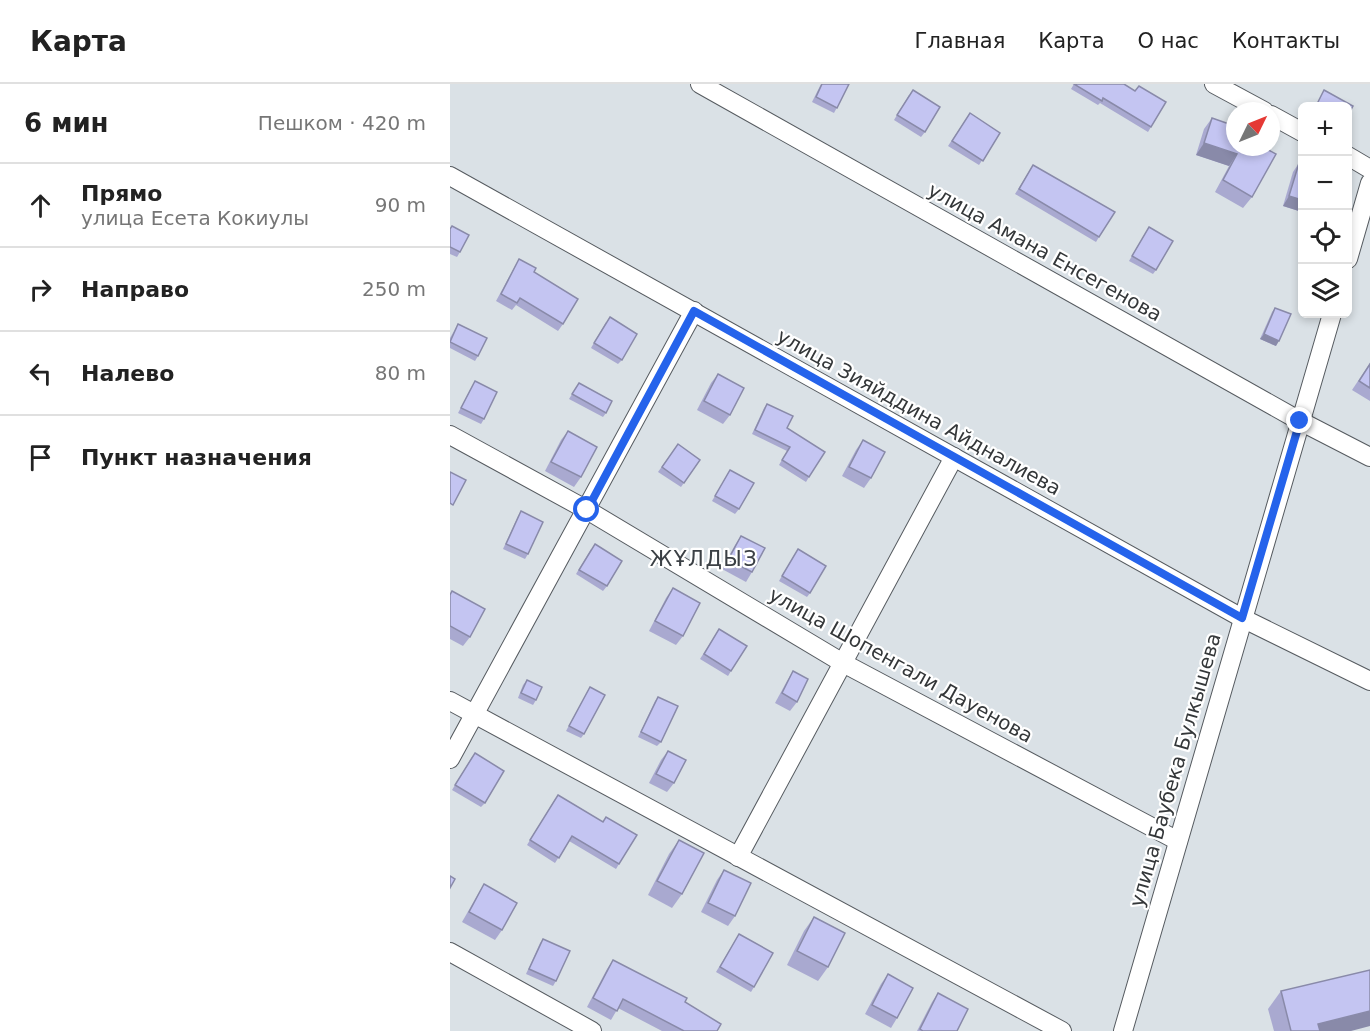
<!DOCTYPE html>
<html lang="ru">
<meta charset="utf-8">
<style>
body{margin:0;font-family:"DejaVu Sans",sans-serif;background:#f2f2f2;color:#222}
.controls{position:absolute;right:18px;top:18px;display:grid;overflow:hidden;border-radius:9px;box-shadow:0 3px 9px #0003}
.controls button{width:54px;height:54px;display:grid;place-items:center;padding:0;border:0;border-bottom:2px solid #e0e0e0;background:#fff;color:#222;font:30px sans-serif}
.compass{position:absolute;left:776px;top:18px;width:54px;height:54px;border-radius:50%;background:#fff;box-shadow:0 3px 9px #0003;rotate:47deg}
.stop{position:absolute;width:18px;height:18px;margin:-14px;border:4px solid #2563eb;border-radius:50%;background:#fff}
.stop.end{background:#2563eb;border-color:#fff;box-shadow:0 2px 6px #0008}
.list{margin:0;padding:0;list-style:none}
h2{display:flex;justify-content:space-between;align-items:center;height:78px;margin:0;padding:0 24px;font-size:26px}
h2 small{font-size:20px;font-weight:400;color:#767676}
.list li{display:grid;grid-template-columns:39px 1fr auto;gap:18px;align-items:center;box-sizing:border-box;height:84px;padding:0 24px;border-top:2px solid #e0e0e0}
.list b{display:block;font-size:22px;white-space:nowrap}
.list p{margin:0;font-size:20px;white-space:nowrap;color:#767676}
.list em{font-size:20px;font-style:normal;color:#767676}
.icon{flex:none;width:33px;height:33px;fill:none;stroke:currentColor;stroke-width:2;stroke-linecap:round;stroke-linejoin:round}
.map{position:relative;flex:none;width:920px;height:947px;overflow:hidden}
header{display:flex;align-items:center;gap:36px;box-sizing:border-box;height:84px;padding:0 30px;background:#fff;border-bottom:2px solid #e0e0e0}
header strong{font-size:28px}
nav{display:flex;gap:33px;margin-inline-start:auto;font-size:21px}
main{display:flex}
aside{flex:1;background:#fff}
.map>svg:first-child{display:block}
</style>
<header>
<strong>Карта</strong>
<nav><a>Главная</a><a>Карта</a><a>О нас</a><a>Контакты</a></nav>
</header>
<main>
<aside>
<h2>6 мин<small>Пешком · 420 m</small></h2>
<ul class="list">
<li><svg class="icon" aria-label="ahead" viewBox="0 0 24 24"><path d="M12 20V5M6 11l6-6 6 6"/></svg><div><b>Прямо</b><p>улица Есета Кокиулы</p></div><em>90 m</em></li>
<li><svg class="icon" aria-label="right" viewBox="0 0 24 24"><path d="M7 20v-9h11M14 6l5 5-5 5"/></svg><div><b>Направо</b></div><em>250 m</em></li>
<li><svg class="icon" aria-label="left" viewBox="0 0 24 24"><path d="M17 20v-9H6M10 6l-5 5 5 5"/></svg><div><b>Налево</b></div><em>80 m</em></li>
<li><svg class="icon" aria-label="arrive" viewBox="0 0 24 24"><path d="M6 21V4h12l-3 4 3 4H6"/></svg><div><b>Пункт назначения</b></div></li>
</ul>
</aside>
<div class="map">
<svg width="920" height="947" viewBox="0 0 920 947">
<rect width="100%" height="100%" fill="#dae1e6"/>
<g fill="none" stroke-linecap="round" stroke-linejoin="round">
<g stroke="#565b60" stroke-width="20">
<g id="minor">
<path d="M250 0 850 337 920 373"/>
<path d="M764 0 814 27"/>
<path d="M821 31 852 48"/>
<path d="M898 72 920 85"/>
<path d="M0 92 792 534 920 597"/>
<path d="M898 175 920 99"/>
<path d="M0 351 137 426 393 579 728 757"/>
<path d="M0 617 612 947"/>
<path d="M0 675 244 227"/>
<path d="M288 773 504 373"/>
<path d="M0 868 142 947"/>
<path d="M673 947 882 230"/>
</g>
</g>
<use href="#minor" stroke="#fff" stroke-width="18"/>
</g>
<g fill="#a9a9d0">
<path d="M371 0H399L384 29 362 18Z"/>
<path d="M624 0H674L701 43 698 48 650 19 648 21 621 5Z"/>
<path d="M459 11 475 48 471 53 444 36Z"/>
<path d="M520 29 550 49 529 81 498 62Z"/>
<path d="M762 34 781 45 802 113 793 124 765 108 779 82 746 71 754 45Z"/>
<path d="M849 79 852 80V128L833 122 843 88Z"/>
<path d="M583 81 649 153 646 158 565 110Z"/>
<path d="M699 143 706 186 703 190 679 177Z"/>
<path d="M0 144 10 168 7 173 0 170Z"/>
<path d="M69 175 84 188 113 240 108 247 66 221 62 226 46 217 65 182Z"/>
<path d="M825 224 826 262 810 255 822 228Z"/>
<path d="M156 238 172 276 168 280 141 264Z"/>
<path d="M8 240 28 272 25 277 0 264V254Z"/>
<path d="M920 279V317L902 306Z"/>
<path d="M268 290 280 331 273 340 247 326 261 299Z"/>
<path d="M25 297 34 335 31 340 8 329Z"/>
<path d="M129 299 156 329 153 333 119 315Z"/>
<path d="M317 320 337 344 359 393 356 398 329 381 337 367 302 350 314 324Z"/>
<path d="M118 347 131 393 124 403 95 387 111 356Z"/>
<path d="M413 356 421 394 414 404 392 392 406 366Z"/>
<path d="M228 360 250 376 231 403 208 388Z"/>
<path d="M280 386 289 425 285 430 262 417Z"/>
<path d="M71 427 78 470 75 475 53 465 68 432Z"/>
<path d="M291 452 302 488 296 498 272 485 285 461Z"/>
<path d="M141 465 157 502 153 507 126 490Z"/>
<path d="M345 470 360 509 357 513 329 497Z"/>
<path d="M223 504 233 552 226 561 199 547 216 514Z"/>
<path d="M0 510 20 553 13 562 0 555Z"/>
<path d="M266 550 281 587 278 592 250 575Z"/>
<path d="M343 587 347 618 340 627 325 619 337 597Z"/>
<path d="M77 596 86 616 83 621 68 614 73 601Z"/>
<path d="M140 603 134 650 131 654 116 647Z"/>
<path d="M208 613 211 658 207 662 188 653 205 617Z"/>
<path d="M218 667 224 699 217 708 199 699 211 676Z"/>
<path d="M22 673 35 719 31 723 2 706Z"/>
<path d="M105 715 169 780 166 785 119 757 105 779 77 761Z"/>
<path d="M229 756 232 810 222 824 198 811 219 770Z"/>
<path d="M274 786 285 832 278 842 251 828 267 796Z"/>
<path d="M34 800 52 846 45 856 12 838 28 810Z"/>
<path d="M364 833 378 883 368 897 337 881 354 847Z"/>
<path d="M289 850 304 903 301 908 266 888Z"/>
<path d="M93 855 106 897 103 902 76 890 90 859Z"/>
<path d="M163 876 235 918 267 947H212L168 924 161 936 137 923 157 885Z"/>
<path d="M438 890 447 934 441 944 415 930 431 900Z"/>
<path d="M831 907 901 947H824L818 925Z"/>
<path d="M488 909 508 947H467L482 918Z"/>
</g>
<g fill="#898aa9">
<path d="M754 59 787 70 779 82 746 71Z"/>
<path d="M839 112 852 116V128L833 122Z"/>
<path d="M814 250 829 257 826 262 810 255Z"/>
<path d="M920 927V942L901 947H864L868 940Z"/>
</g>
<g fill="#c4c5f2" stroke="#898aa9" stroke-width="1.5">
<path d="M372 0H399L387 24 366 13Z"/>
<path d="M624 0H674L685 7 689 2 716 18 701 43 653 14 652 17Z"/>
<path d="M463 6 490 23 475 48 447 31Z"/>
<path d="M874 6 903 22 897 33V22H866Z"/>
<path d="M520 29 550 49 533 77 502 57Z"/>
<path d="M762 34 782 41 781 45 785 47V63H813L826 70 802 113 773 96 787 70 754 59Z"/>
<path d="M849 79 852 80V116L839 112Z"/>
<path d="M583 81 665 128 649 153 569 105Z"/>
<path d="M2 142 19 151 10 168 0 163V145Z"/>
<path d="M699 143 723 157 706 186 682 172Z"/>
<path d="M69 175 86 184 84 188 128 215 113 240 70 214 67 219 51 210Z"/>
<path d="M825 224 841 230 829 257 814 250Z"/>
<path d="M160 233 187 250 172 276 144 259Z"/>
<path d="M8 240 37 254 28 272 0 258Z"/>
<path d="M920 280V304L909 297Z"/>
<path d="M268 290 294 304 280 331 254 317Z"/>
<path d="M25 297 47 308 34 335 11 324Z"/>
<path d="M129 299 162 317 156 329 122 310Z"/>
<path d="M317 320 343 332 337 344 375 368 359 393 332 376 340 363 305 346Z"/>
<path d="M118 347 147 363 131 393 101 378Z"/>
<path d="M413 356 435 368 421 394 399 383Z"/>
<path d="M228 360 250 376 234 399 212 383Z"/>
<path d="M280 386 304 399 289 425 265 412Z"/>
<path d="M0 388 16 396 3 421 0 419Z"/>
<path d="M71 427 93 438 78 470 56 460Z"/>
<path d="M291 452 315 464 302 488 278 476Z"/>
<path d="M145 460 172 477 157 502 129 486Z"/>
<path d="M348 465 376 482 360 509 332 492Z"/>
<path d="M223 504 250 519 233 552 205 537Z"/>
<path d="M2 507 35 525 20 553 0 542V511Z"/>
<path d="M269 545 297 562 281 587 254 570Z"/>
<path d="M343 587 358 595 347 618 332 609Z"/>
<path d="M77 596 92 603 86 616 71 609Z"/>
<path d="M140 603 155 611 134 650 119 642Z"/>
<path d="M208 613 228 622 211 658 191 648Z"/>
<path d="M218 667 236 676 224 699 206 690Z"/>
<path d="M25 669 54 687 35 719 5 701Z"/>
<path d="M108 711 153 738 156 733 187 751 169 780 122 752 109 774 80 756Z"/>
<path d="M229 756 254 769 232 810 207 797Z"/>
<path d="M274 786 301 799 285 832 258 819Z"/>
<path d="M0 792 5 795 0 804Z"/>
<path d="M34 800 67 819 52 846 19 828Z"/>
<path d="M364 833 395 849 378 883 347 867Z"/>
<path d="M289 850 323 869 304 903 270 883Z"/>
<path d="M93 855 120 867 106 897 79 885Z"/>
<path d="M163 876 237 914 235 918 271 940 267 947H234L173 915 167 927 143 914Z"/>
<path d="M920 886V927L868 940 870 947H841L831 907Z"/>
<path d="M438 890 463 904 447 934 422 921Z"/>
<path d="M488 909 518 925 507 947H508H473L470 945Z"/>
</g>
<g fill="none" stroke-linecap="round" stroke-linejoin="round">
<path stroke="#2563eb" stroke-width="8" d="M137 426 244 227 792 534 850 337"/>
</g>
<g text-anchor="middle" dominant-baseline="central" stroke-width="4.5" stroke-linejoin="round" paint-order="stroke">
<g font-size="20" fill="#343739" stroke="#fff">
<text transform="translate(595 168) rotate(29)">улица Амана Енсегенова</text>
<text transform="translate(469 328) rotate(29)">улица Зияйддина Айдналиева</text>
<text transform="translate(451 581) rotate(29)">улица Шопенгали Дауенова</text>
<text transform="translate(725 686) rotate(-74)">улица Баубека Булкышева</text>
</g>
<g font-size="21" letter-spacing="1.5" fill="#3b4045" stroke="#fff">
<text x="254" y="475">ЖҰЛДЫЗ</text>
</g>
</g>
</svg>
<div class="controls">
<button>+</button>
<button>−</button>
<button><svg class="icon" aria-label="locate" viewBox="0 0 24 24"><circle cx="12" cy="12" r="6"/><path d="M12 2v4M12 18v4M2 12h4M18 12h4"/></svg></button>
<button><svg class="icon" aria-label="layers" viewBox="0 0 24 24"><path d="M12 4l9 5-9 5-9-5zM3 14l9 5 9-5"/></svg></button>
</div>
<svg class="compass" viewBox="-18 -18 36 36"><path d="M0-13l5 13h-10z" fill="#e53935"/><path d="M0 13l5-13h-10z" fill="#767676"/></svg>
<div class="stop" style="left:137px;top:426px"></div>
<div class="stop end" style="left:850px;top:337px"></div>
</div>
</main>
